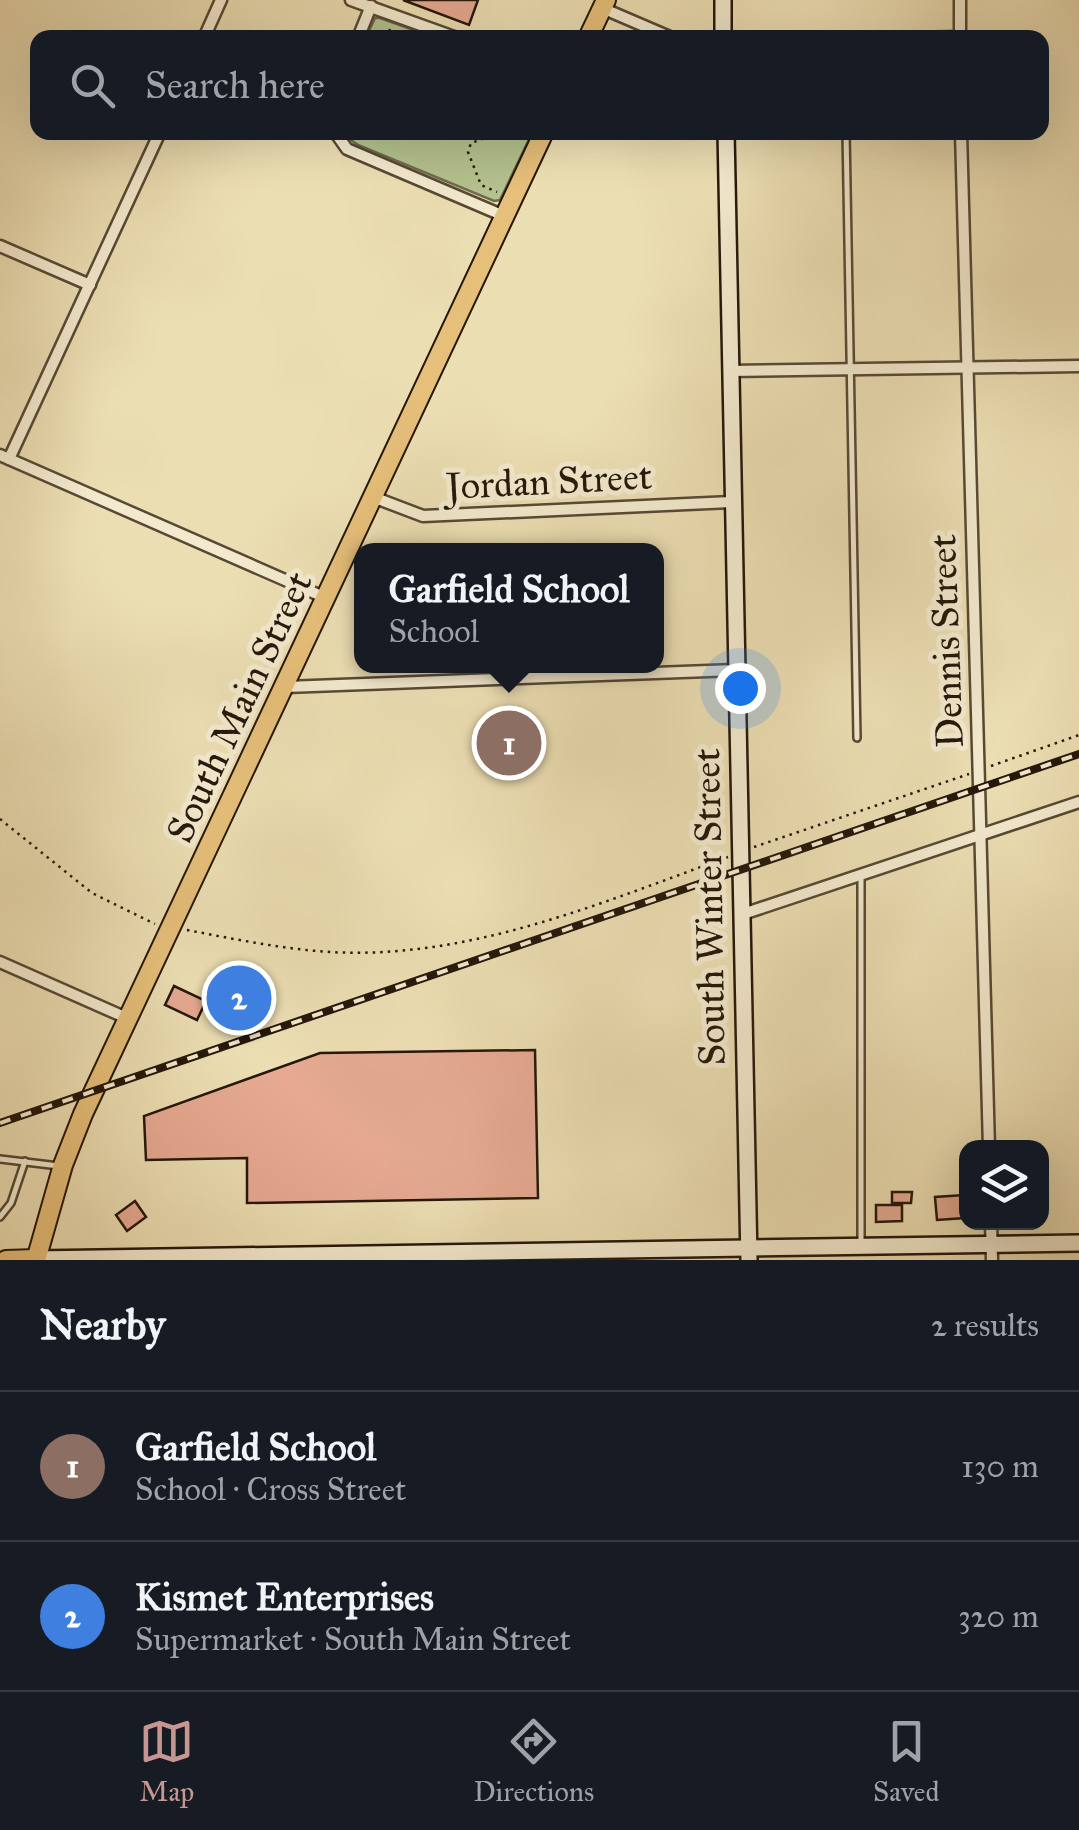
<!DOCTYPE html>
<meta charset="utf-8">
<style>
body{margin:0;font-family:"IM FELL Great Primer",serif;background:#242831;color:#f1f3f6}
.controls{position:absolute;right:30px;bottom:30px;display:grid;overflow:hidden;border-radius:20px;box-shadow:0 10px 40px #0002}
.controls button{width:90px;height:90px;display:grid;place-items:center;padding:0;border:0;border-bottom:2px solid #363941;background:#171b24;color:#f1f3f6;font:50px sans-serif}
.you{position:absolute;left:740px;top:688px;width:35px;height:35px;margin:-25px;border:8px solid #fff;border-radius:50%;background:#1a73e8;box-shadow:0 0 0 15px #1a73e833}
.badge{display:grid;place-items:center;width:65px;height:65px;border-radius:50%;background:#c59692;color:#fff;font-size:32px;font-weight:700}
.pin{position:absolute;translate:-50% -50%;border:5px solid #fff;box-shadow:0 2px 10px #0006}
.popup{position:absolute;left:354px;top:543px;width:310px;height:130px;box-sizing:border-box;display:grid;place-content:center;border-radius:20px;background:#171b24;filter:drop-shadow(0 2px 8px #0005);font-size:32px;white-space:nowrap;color:#9ea1a6}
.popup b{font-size:38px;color:#f1f3f6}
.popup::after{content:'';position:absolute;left:50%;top:100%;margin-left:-20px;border:20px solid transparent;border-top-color:#171b24}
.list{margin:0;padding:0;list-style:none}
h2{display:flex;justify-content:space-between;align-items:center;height:130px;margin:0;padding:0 40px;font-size:42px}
h2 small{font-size:32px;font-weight:400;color:#9ea1a6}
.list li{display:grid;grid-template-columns:65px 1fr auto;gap:30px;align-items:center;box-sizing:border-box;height:150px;padding:0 40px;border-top:2px solid #363941}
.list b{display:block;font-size:38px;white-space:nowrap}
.list p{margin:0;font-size:32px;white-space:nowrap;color:#9ea1a6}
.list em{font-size:32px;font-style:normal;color:#9ea1a6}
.icon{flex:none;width:55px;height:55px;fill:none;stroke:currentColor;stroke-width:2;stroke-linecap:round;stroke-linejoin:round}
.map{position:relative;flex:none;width:1079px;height:1260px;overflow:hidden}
.search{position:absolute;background:#171b24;box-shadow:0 10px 40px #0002;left:30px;right:30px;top:30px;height:110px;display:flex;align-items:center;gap:25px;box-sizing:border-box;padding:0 35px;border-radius:20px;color:#9ea1a6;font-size:38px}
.sheet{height:430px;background:#171b24}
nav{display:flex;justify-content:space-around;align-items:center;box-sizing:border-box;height:140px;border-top:2px solid #363941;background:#171b24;font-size:28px;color:#9ea1a6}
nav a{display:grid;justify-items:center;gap:5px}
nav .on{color:#c59692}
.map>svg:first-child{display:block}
</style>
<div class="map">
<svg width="1079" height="1260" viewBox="0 0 1079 1260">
<rect width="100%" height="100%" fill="#ecdeb3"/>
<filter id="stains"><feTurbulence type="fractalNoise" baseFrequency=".002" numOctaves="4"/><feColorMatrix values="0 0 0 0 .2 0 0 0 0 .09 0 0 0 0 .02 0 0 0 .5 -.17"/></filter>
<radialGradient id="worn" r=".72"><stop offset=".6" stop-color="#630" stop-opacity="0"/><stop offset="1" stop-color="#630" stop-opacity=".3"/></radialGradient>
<g fill="#b4c28f" stroke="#6c6c4c" stroke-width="2.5">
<path d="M375 18H380L433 37H366Z"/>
<path d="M341 133H532L500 200 494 201 358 145Z"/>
</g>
<g fill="#e6aa93" stroke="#25170a" stroke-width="2.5">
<path d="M403 0H478L469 25Z"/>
<path d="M247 982 255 1008 230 1015 228 1006 223 1008 222 994Z"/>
<path d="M174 986 206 1001 197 1020 165 1005Z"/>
<path d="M535 1050 538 1198 247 1203V1158L146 1160 144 1116 320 1053Z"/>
<path d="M892 1192H912L911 1203H892Z"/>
<path d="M964 1195 965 1218 937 1220 935 1197Z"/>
<path d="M135 1201 146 1217 127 1231 116 1215Z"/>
<path d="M876 1205H902V1221L876 1222Z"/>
</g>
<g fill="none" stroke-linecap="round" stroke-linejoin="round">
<g stroke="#574934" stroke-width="10">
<g id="lane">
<path d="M846 132 857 738"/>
<path d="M861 877V1241"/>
<path d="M0 1159 59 1166"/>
<path d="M0 1217 11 1203 25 1161"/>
</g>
</g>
<g stroke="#574934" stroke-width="15">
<g id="street">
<path d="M351 0 457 38"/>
<path d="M960 0V38"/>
<path d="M602 8 672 38"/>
<path d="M204 38 221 0"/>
<path d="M358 38 371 6"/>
<path d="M908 38 960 37"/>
<path d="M335 132 347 149 504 216"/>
<path d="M961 132 989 1148"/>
<path d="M0 246 90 285"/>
<path d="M730 371 1079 366"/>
<path d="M0 455 326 598"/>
<path d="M9 459 160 132"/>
<path d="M373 497 423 516 731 502"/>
<path d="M286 687 735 670"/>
<path d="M743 914 1079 802"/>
<path d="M0 962 129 1019"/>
<path d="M991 1222 992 1260"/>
</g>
</g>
<g stroke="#25170a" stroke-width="20">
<g id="secondary">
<path d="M723 0V38"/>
<path d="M726 132 749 1260"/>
<path d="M36 1259 1079 1243"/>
</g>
</g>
<g stroke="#25170a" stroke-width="22">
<g id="primary">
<path d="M588 38 606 0"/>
<path d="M6 1260 36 1259"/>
<path d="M36 1260 63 1165 83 1114 544 132"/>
</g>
</g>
<g stroke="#25170a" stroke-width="2.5" stroke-dasharray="2.5 5" stroke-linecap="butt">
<path d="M403 34 404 38"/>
<path d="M386 38 390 29"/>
<path d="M484 132 485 138 471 143 468 152 481 185 497 192"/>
<path d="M991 766 1079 735"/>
<path d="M0 819 92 893 155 924"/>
<path d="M754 847 969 774"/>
<path d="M187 930C234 939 282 949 330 952 468 960 601 903 728 857"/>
</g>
<use href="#lane" stroke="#f3eace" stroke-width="5"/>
<use href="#street" stroke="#f3eace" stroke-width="10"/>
<use href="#secondary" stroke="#f3eace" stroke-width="15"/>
<use href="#primary" stroke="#e6bf7a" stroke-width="18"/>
<g stroke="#25170a" stroke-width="8">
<path id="rail" d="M0 1123 1079 754"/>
</g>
<use href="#rail" stroke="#f3eace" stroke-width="4" stroke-dasharray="11" stroke-linecap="butt"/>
</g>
<g text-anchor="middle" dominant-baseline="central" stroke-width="10" stroke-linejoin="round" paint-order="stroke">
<g font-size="38" fill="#25170a" stroke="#f3eace">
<text transform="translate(549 481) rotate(-3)">Jordan Street</text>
<text transform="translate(946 641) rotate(-92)">Dennis Street</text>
<text transform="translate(239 707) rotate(-65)">South Main Street</text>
<text transform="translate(709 907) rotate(-91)">South Winter Street</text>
</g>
</g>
<rect width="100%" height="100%" filter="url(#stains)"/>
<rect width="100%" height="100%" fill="url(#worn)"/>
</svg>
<div class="controls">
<button><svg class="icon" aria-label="layers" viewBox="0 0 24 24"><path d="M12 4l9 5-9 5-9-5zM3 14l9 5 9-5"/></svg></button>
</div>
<div class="you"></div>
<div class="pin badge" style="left:509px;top:743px;background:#8d6e63">1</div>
<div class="popup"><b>Garfield School</b>School</div>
<div class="pin badge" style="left:239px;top:998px;background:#3f7fe0">2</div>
<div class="search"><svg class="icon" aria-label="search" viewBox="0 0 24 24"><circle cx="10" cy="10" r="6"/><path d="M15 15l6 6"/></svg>Search here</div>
</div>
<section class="sheet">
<h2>Nearby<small>2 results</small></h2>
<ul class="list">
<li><span class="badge" style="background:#8d6e63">1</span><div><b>Garfield School</b><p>School · Cross Street</p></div><em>130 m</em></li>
<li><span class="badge" style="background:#3f7fe0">2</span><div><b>Kismet Enterprises</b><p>Supermarket · South Main Street</p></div><em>320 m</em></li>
</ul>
</section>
<nav>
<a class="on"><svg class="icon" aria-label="map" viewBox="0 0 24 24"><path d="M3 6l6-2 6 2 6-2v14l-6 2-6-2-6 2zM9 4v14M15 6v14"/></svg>Map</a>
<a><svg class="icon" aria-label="directions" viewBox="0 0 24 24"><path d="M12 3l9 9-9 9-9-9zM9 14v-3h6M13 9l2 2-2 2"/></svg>Directions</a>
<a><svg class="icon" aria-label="saved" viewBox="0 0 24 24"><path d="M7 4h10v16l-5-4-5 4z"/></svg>Saved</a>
</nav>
